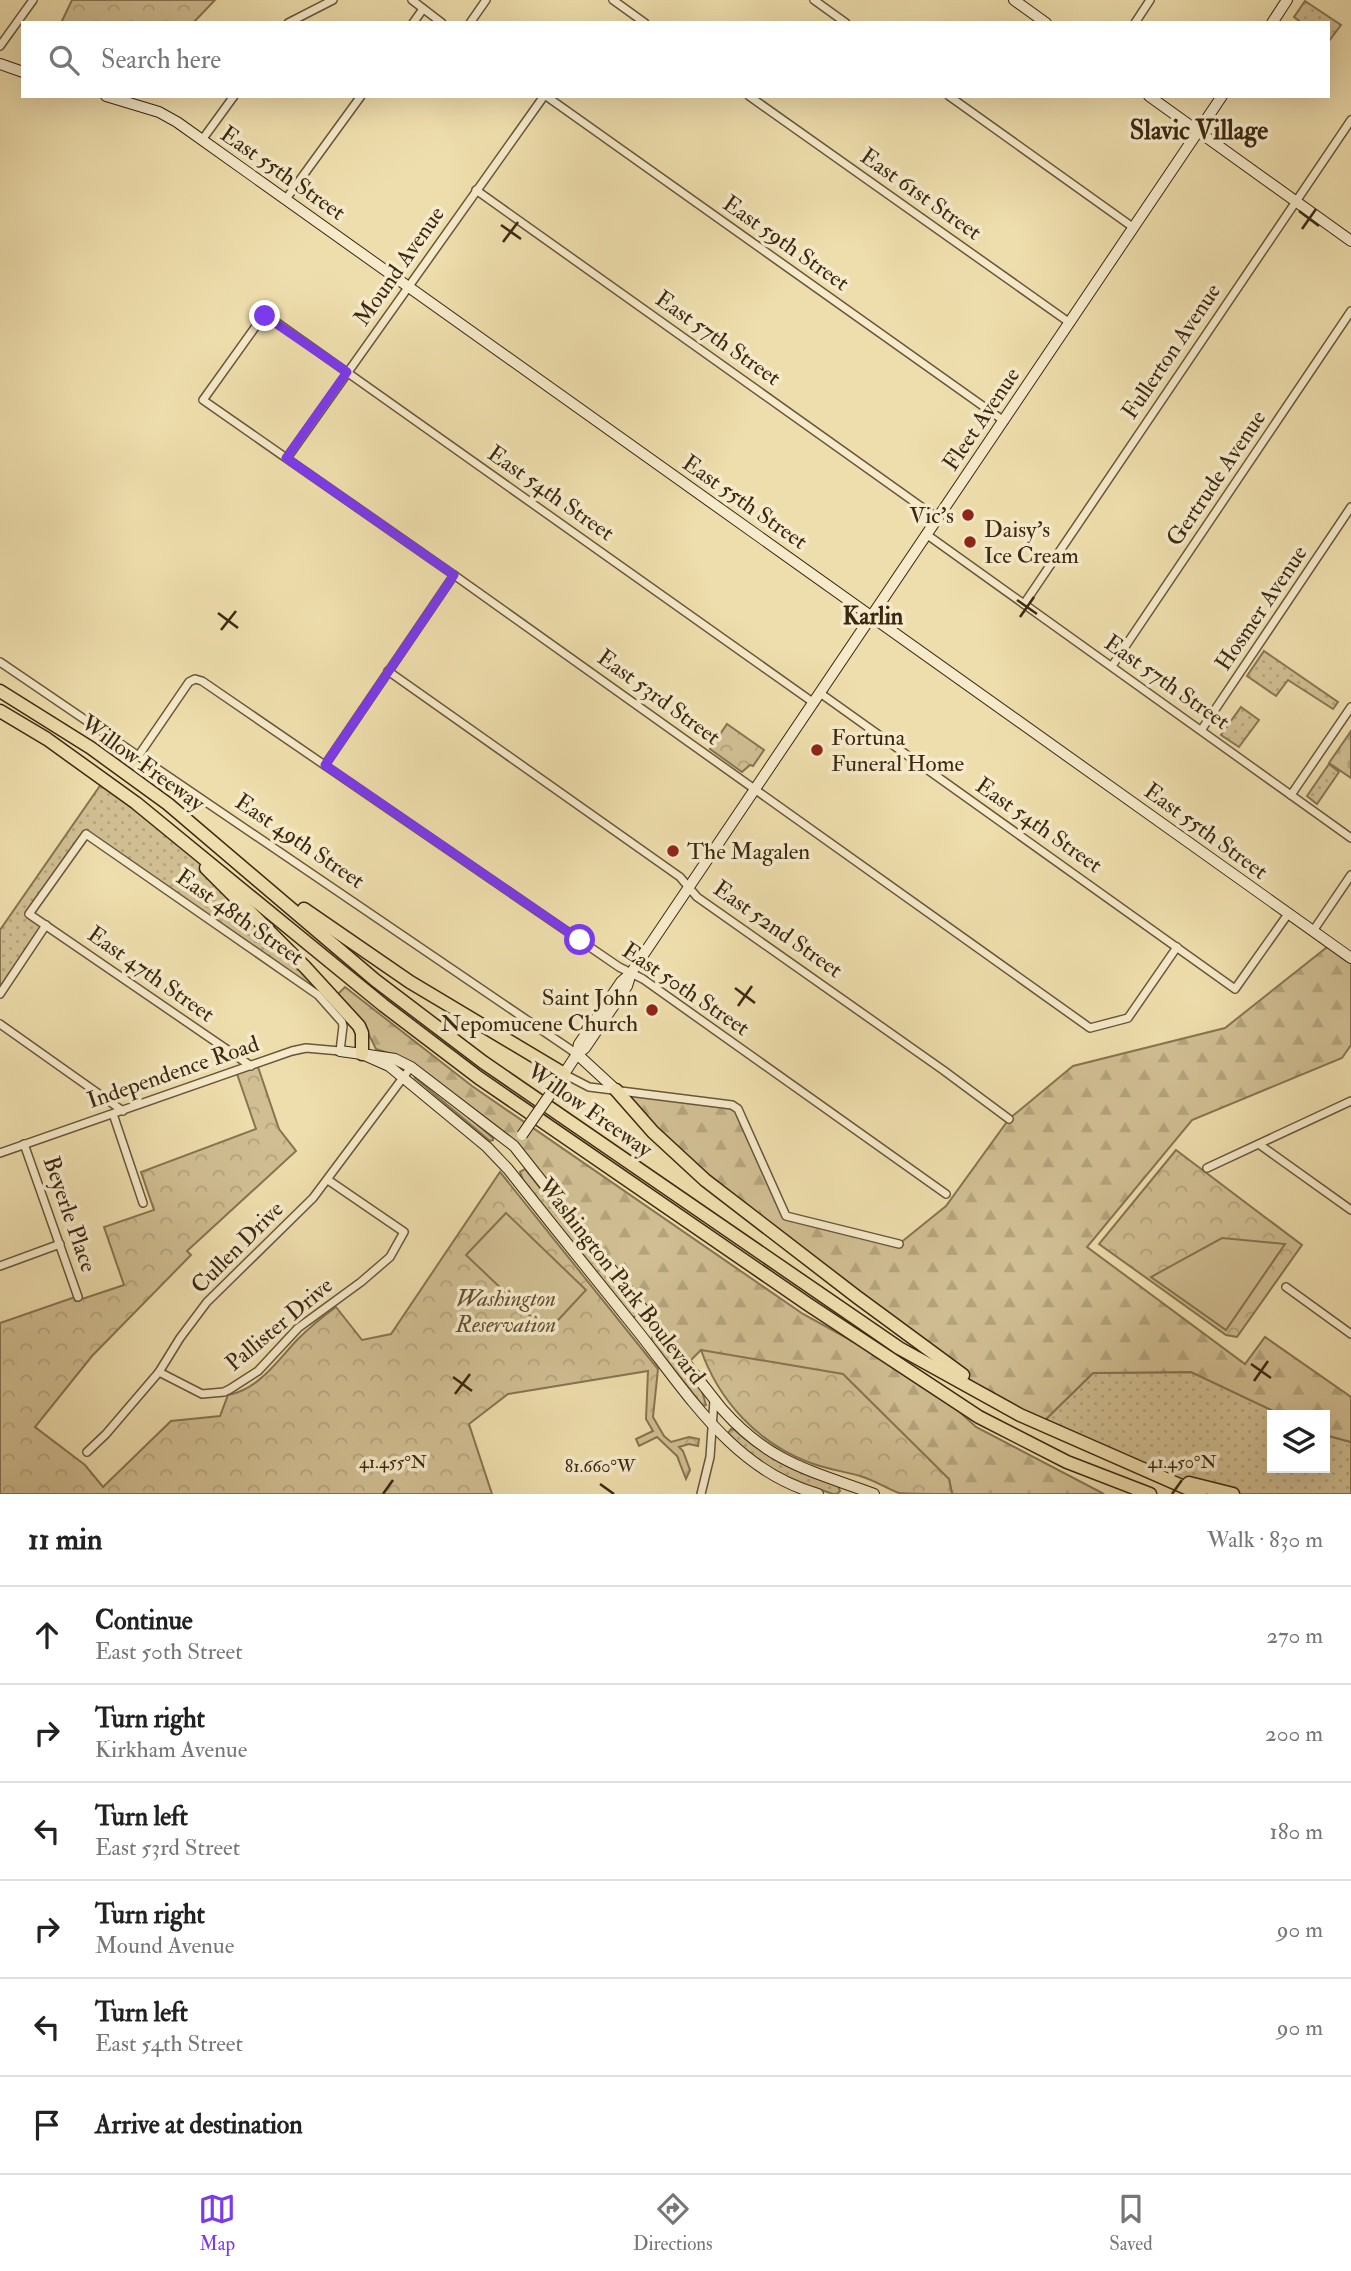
<!DOCTYPE html>
<meta charset="utf-8">
<style>
body{margin:0;font-family:"IM FELL Double Pica",serif;background:#f2f2f2;color:#222}
.controls{position:absolute;right:21px;bottom:21px;display:grid;overflow:hidden;border-radius:0px;box-shadow:0 7px 28px #0002}
.controls button{width:63px;height:63px;display:grid;place-items:center;padding:0;border:0;border-bottom:2px solid #e0e0e0;background:#fff;color:#222;font:35px sans-serif}
.stop{position:absolute;width:21px;height:21px;margin:-16px;border:5px solid #7c3aed;border-radius:50%;background:#fff}
.stop.end{background:#7c3aed;border-color:#fff;box-shadow:0 2px 7px #0008}
.list{margin:0;padding:0;list-style:none}
h2{display:flex;justify-content:space-between;align-items:center;height:91px;margin:0;padding:0 28px;font-size:30px}
h2 small{font-size:23px;font-weight:400;color:#767676}
.list li{display:grid;grid-template-columns:46px 1fr auto;gap:21px;align-items:center;box-sizing:border-box;height:98px;padding:0 28px;border-top:2px solid #e0e0e0}
.list b{display:block;font-size:26px;white-space:nowrap}
.list p{margin:0;font-size:23px;white-space:nowrap;color:#767676}
.list em{font-size:23px;font-style:normal;color:#767676}
.icon{flex:none;width:38px;height:38px;fill:none;stroke:currentColor;stroke-width:2;stroke-linecap:round;stroke-linejoin:round}
.map{position:relative;flex:none;width:1351px;height:1494px;overflow:hidden}
.search{position:absolute;background:#fff;box-shadow:0 7px 28px #0002;left:21px;right:21px;top:21px;height:77px;display:flex;align-items:center;gap:18px;box-sizing:border-box;padding:0 24px;border-radius:0px;color:#767676;font-size:26px}
.sheet{height:679px;background:#fff}
nav{display:flex;justify-content:space-around;align-items:center;box-sizing:border-box;height:98px;border-top:2px solid #e0e0e0;background:#fff;font-size:19px;color:#767676}
nav a{display:grid;justify-items:center;gap:4px}
nav .on{color:#7c3aed}
.map>svg:first-child{display:block}
</style>
<div class="map">
<svg width="1351" height="1494" viewBox="0 0 1351 1494">
<defs>
<pattern id="grass-dots" width="8" height="8" patternUnits="userSpaceOnUse" patternTransform="scale(1.75)"><rect width="8" height="8" fill="#d1bf93"/><path d="M2 2h.1M6 6h.1" fill="none" stroke="#b4a47e" stroke-width="1.8" stroke-linecap="round"/></pattern>
<pattern id="forest-firs" width="22" height="20" patternUnits="userSpaceOnUse" patternTransform="scale(1.75)"><rect width="22" height="20" fill="#d1bf93"/><path d="M5 1l3.5 6h-7zM16 11l3.5 6h-7z" fill="#b4a47e"/></pattern>
<pattern id="cemetery-stones" width="16" height="16" patternUnits="userSpaceOnUse" patternTransform="scale(1.75)"><rect width="16" height="16" fill="#d1bf93"/><path d="M2 7V4a2 2 0 0 1 4 0v3zM10 15v-3a2 2 0 0 1 4 0v3z" fill="#b4a47e"/></pattern>
<pattern id="park-crowns" width="20" height="18" patternUnits="userSpaceOnUse" patternTransform="scale(1.75)"><rect width="20" height="18" fill="#d1bf93"/><path d="M2 6a3 3 0 1 1 6 0M12 15a3 3 0 1 1 6 0" fill="none" stroke="#b4a47e"/></pattern>
</defs>
<rect width="100%" height="100%" fill="#efdead"/>
<filter id="stains"><feTurbulence type="fractalNoise" baseFrequency=".00286" numOctaves="4"/><feColorMatrix values="0 0 0 0 .2 0 0 0 0 .09 0 0 0 0 .02 0 0 0 .5 -.17"/></filter>
<radialGradient id="worn" r=".72"><stop offset=".6" stop-color="#630" stop-opacity="0"/><stop offset="1" stop-color="#630" stop-opacity=".3"/></radialGradient>
<g fill="url(#grass-dots)" stroke="#867452" stroke-width="2">
<path d="M1305 1 1341 25 1329 41 1328 23H1302L1294 17Z"/>
<path d="M1264 651 1338 702 1333 709 1288 680 1276 696 1247 676Z"/>
<path d="M1241 707 1259 720 1239 747 1221 735Z"/>
<path d="M1329 764 1339 772 1317 804 1307 796Z"/>
<path d="M104 780 174 835 324 988 318 995 86 834 30 913 46 925 0 994V930Z"/>
<path d="M416 1073 493 1138V1140L490 1141 415 1078 414 1075Z"/>
<path d="M525 1169 639 1313 633 1318 523 1180 520 1172Z"/>
<path d="M654 1334 659 1336 702 1391 706 1405 703 1406 651 1340Z"/>
<path d="M1192 1372 1282 1415H1272V1468H1325V1435L1351 1442V1494H1233L1144 1471 1041 1424 1093 1373Z"/>
<path d="M731 1429 735 1430C765 1458 799 1472 838 1486L840 1491 837 1494H833C793 1481 756 1466 728 1433Z"/>
</g>
<g fill="url(#forest-firs)" stroke="#867452" stroke-width="2">
<path d="M1331 944 1351 958V1045L1342 1058 1192 1120 1087 1247 1245 1364 1265 1337 1351 1397V1442L1325 1435V1415H1282L1191 1372 1093 1373 1041 1424 1020 1415 946 1363 705 1180 616 1090 738 1109 783 1212 899 1244 946 1206 1009 1119 1073 1066 1225 1028Z"/>
<path d="M345 987 472 1086 803 1314 928 1383 976 1427 1104 1494H952L949 1479 701 1350 687 1364 523 1157 397 1056 376 1049 362 1021 337 995Z"/>
</g>
<path fill="url(#cemetery-stones)" stroke="#867452" stroke-width="2" d="M1351 731V778L1329 763Z"/>
<g fill="url(#park-crowns)" stroke="#867452" stroke-width="2">
<path d="M72 0H215L193 23H61Z"/>
<path d="M727 724 764 750 753 766 750 765 742 772 710 749Z"/>
<path d="M257 1064 279 1129 296 1151 187 1251 191 1255 92 1356 35 1427 85 1465 103 1487 171 1421 220 1416 228 1395C259 1389 277 1361 297 1340 309 1328 322 1317 336 1307L362 1340 391 1334 500 1172 658 1369 653 1417 664 1436 671 1442 689 1437 699 1439 698 1446 689 1444 679 1447 683 1451 690 1470 686 1479 677 1456 657 1437 639 1446 636 1439 653 1431 646 1419 648 1371 508 1394 469 1424 492 1494H0V1323L75 1297 76 1301 124 1285 104 1227 154 1210 141 1172 256 1129 236 1071Z"/>
<path d="M1176 1150 1302 1245 1237 1337 1226 1335 1099 1244Z"/>
<path d="M701 1350 843 1374 949 1479 952 1494C938 1494 912 1494 899 1493 886 1488 874 1480 860 1476 843 1471 825 1469 808 1462 758 1443 719 1401 701 1350Z"/>
</g>
<g fill="#d1bf93" stroke="#867452" stroke-width="2">
<path d="M506 1213 586 1290 547 1332 466 1255Z"/>
<path d="M1222 1238 1285 1244 1226 1330 1151 1277Z"/>
</g>
<g fill="none" stroke-linecap="round" stroke-linejoin="round">
<g stroke="#695639" stroke-width="10">
<g id="street">
<path d="M412 0 442 23"/>
<path d="M613 0 645 23"/>
<path d="M814 0 846 23"/>
<path d="M288 23 333 0"/>
<path d="M413 23 423 9"/>
<path d="M470 23 486 0"/>
<path d="M1135 23 1150 0"/>
<path d="M0 46 33 0"/>
<path d="M546 96 1004 421"/>
<path d="M749 96 1070 323"/>
<path d="M949 96 1134 228"/>
<path d="M202 140 234 96"/>
<path d="M476 190 937 518"/>
<path d="M286 199 361 96"/>
<path d="M287 458 544 96"/>
<path d="M926 534 1351 838"/>
<path d="M1024 604 1351 120"/>
<path d="M0 662 577 1054"/>
<path d="M1112 666 1351 311"/>
<path d="M388 671 680 877 697 897 943 1070 1009 1119"/>
<path d="M820 693 1235 989 1288 914"/>
<path d="M814 703 269 317 265 316 261 319 203 400 454 575 1090 1028 1128 1018 1177 947"/>
<path d="M1202 729 1351 507"/>
<path d="M139 755 189 682 195 679 202 681 619 967 643 979 946 1194"/>
<path d="M325 765 454 575"/>
<path d="M1291 795 1351 707"/>
<path d="M1313 931 1351 875"/>
<path d="M0 994 46 925"/>
<path d="M0 1024 123 1111"/>
<path d="M564 1074 589 1087 732 1105 738 1109 786 1216 899 1244"/>
<path d="M113 1114 143 1203"/>
<path d="M24 1144 78 1297"/>
<path d="M1260 1145 1351 1210"/>
<path d="M0 1153 292 1051 306 1048 340 1051 343 1026 342 1022 318 995 86 834 29 914 251 1066"/>
<path d="M1207 1168 1351 1101"/>
<path d="M0 1266 60 1244"/>
<path d="M1286 1287 1351 1334"/>
<path d="M159 1372 202 1394 224 1392 230 1389 258 1371 298 1328 361 1282 390 1257 404 1232 328 1180"/>
<path d="M87 1452 106 1434 159 1372 180 1338 207 1302 313 1198 411 1067"/>
<path d="M701 1494 710 1457 714 1400"/>
</g>
</g>
<g stroke="#3c2812" stroke-width="12">
<g id="secondary">
<path d="M1014 0 1046 23"/>
<path d="M1272 23 1287 0"/>
<path d="M0 64 23 72"/>
<path d="M106 96 159 112 177 122 1351 958"/>
<path d="M1149 96 1351 241"/>
<path d="M340 1051 362 1054 389 1066 487 1147 508 1169C549 1221 590 1272 632 1324 685 1389 731 1470 818 1494"/>
<path d="M362 1054 395 1059 411 1067 514 1146 722 1409C770 1463 809 1470 874 1494"/>
<path d="M577 1054 579 1044 621 982 630 974"/>
<path d="M577 1054 616 1090"/>
<path d="M560 1080 577 1054 585 1048 627 986 631 973 1222 96"/>
</g>
</g>
<g stroke="#3c2812" stroke-width="15">
<g id="highway">
<path d="M0 691 91 748 168 804 375 980 483 1062 899 1348 1020 1415 1200 1494"/>
<path d="M0 711 47 739 136 803 383 1005 479 1078 809 1305 979 1417 1067 1462 1150 1494"/>
<path d="M206 868 305 967 359 1026 362 1033V1054"/>
<path d="M304 909 410 982 564 1074"/>
<path d="M616 1090 653 1132 705 1180 857 1297 963 1375"/>
<path d="M1189 1483 1233 1494"/>
</g>
</g>
<use href="#street" stroke="#f5eaca" stroke-width="7"/>
<use href="#secondary" stroke="#f5eaca" stroke-width="10"/>
<use href="#highway" stroke="#efdead" stroke-width="12"/>
<g stroke="#3c2812" stroke-width="12" stroke-linecap="butt">
<path id="secondary-bridge" d="M522 1135 558 1083"/>
</g>
<use href="#secondary-bridge" stroke="#f5eaca" stroke-width="10"/>
</g>
<g fill="none" stroke-linecap="round" stroke-linejoin="round">
<path stroke="#7c3aed" stroke-width="9" d="M265 316 347 372 286 458 454 575 325 765 580 940"/>
</g>
<path fill="none" stroke="#3c2812" stroke-width="2.5" d="M1299 211 1319 226M501 225 521 239M1302 229 1316 209M503 242 518 222M1017 600 1037 614M218 613 238 628M1020 617 1034 597M221 630 236 611M735 988 755 1003M738 1006 752 986M1251 1364 1271 1378M453 1377 472 1391M1254 1381 1268 1361M455 1394 470 1374M600 1484 614 1494M383 1494 393 1480M1172 1494 1182 1480"/>
<g fill="#8f2418" stroke="#f5eaca" stroke-width="2.5">
<circle cx="968" cy="515" r="7"/>
<circle cx="970" cy="542" r="7"/>
<circle cx="817" cy="750" r="7"/>
<circle cx="673" cy="851" r="7"/>
<circle cx="652" cy="1010" r="7"/>
</g>
<g text-anchor="middle" dominant-baseline="central" stroke-width="7" stroke-linejoin="round" paint-order="stroke">
<g font-size="23" fill="#3c2812" stroke="#f5eaca">
<text transform="translate(283 173) rotate(35)">East 55th Street</text>
<text transform="translate(921 194) rotate(35)">East 61st Street</text>
<text transform="translate(786 243) rotate(35)">East 59th Street</text>
<text transform="translate(399 266) rotate(-55)">Mound Avenue</text>
<text transform="translate(718 338) rotate(35)">East 57th Street</text>
<text transform="translate(1171 351) rotate(-56)">Fullerton Avenue</text>
<text transform="translate(981 419) rotate(-56)">Fleet Avenue</text>
<text transform="translate(1216 478) rotate(-56)">Gertrude Avenue</text>
<text transform="translate(551 493) rotate(35)">East 54th Street</text>
<text transform="translate(745 502) rotate(35)">East 55th Street</text>
<text transform="translate(1261 608) rotate(-56)">Hosmer Avenue</text>
<text transform="translate(1167 682) rotate(35)">East 57th Street</text>
<text transform="translate(659 697) rotate(36)">East 53rd Street</text>
<text transform="translate(143 763) rotate(36)">Willow Freeway</text>
<text transform="translate(1039 825) rotate(35)">East 54th Street</text>
<text transform="translate(1206 831) rotate(36)">East 55th Street</text>
<text transform="translate(300 841) rotate(34)">East 49th Street</text>
<text transform="translate(240 917) rotate(35)">East 48th Street</text>
<text transform="translate(778 929) rotate(35)">East 52nd Street</text>
<text transform="translate(151 974) rotate(35)">East 47th Street</text>
<text transform="translate(686 989) rotate(34)">East 50th Street</text>
<text transform="translate(173 1072) rotate(-19)">Independence Road</text>
<text transform="translate(590 1110) rotate(35)">Willow Freeway</text>
<text transform="translate(70 1214) rotate(71)">Beyerle Place</text>
<text transform="translate(237 1247) rotate(-45)">Cullen Drive</text>
<text transform="translate(622 1281) rotate(52)">Washington Park Boulevard</text>
<text transform="translate(279 1324) rotate(-40)">Pallister Drive</text>
</g>
<g font-size="23" fill="#3c2812" stroke="#f5eaca" text-anchor="start">
<text x="954" y="515" text-anchor="end">Vic's</text>
<text x="984" y="529">Daisy's<tspan x="984" dy="26">Ice Cream</tspan></text>
<text x="831" y="737">Fortuna<tspan x="831" dy="26">Funeral Home</tspan></text>
<text x="687" y="851">The Magalen</text>
<text x="638" y="997" text-anchor="end">Saint John<tspan x="638" dy="26">Nepomucene Church</tspan></text>
</g>
<g font-size="23" font-style="italic" fill="#614e32" stroke="#f5eaca">
<text x="506" y="1298">Washington<tspan x="506" dy="26">Reservation</tspan></text>
</g>
<g font-size="24" font-weight="bold" fill="#3c2812" stroke="#f5eaca">
<text x="873" y="616">Karlin</text>
</g>
<g font-size="26" font-weight="bold" fill="#3c2812" stroke="#f5eaca">
<text x="1199" y="131">Slavic Village</text>
</g>
</g>
<g font-size="18" text-anchor="middle" fill="#3c2812" stroke="#f5eaca" stroke-width="7" stroke-linejoin="round" paint-order="stroke">
<text x="393" y="1468">41.455°N</text>
<text x="1182" y="1468">41.450°N</text>
<text x="600" y="1472">81.660°W</text>
</g>
<rect width="100%" height="100%" filter="url(#stains)"/>
<rect width="100%" height="100%" fill="url(#worn)"/>
</svg>
<div class="controls">
<button><svg class="icon" aria-label="layers" viewBox="0 0 24 24"><path d="M12 4l9 5-9 5-9-5zM3 14l9 5 9-5"/></svg></button>
</div>
<div class="stop" style="left:580px;top:940px"></div>
<div class="stop end" style="left:265px;top:316px"></div>
<div class="search"><svg class="icon" aria-label="search" viewBox="0 0 24 24"><circle cx="10" cy="10" r="6"/><path d="M15 15l6 6"/></svg>Search here</div>
</div>
<section class="sheet">
<h2>11 min<small>Walk · 830 m</small></h2>
<ul class="list">
<li><svg class="icon" aria-label="ahead" viewBox="0 0 24 24"><path d="M12 20V5M6 11l6-6 6 6"/></svg><div><b>Continue</b><p>East 50th Street</p></div><em>270 m</em></li>
<li><svg class="icon" aria-label="right" viewBox="0 0 24 24"><path d="M7 20v-9h11M14 6l5 5-5 5"/></svg><div><b>Turn right</b><p>Kirkham Avenue</p></div><em>200 m</em></li>
<li><svg class="icon" aria-label="left" viewBox="0 0 24 24"><path d="M17 20v-9H6M10 6l-5 5 5 5"/></svg><div><b>Turn left</b><p>East 53rd Street</p></div><em>180 m</em></li>
<li><svg class="icon" aria-label="right" viewBox="0 0 24 24"><path d="M7 20v-9h11M14 6l5 5-5 5"/></svg><div><b>Turn right</b><p>Mound Avenue</p></div><em>90 m</em></li>
<li><svg class="icon" aria-label="left" viewBox="0 0 24 24"><path d="M17 20v-9H6M10 6l-5 5 5 5"/></svg><div><b>Turn left</b><p>East 54th Street</p></div><em>90 m</em></li>
<li><svg class="icon" aria-label="arrive" viewBox="0 0 24 24"><path d="M6 21V4h12l-3 4 3 4H6"/></svg><div><b>Arrive at destination</b></div></li>
</ul>
</section>
<nav>
<a class="on"><svg class="icon" aria-label="map" viewBox="0 0 24 24"><path d="M3 6l6-2 6 2 6-2v14l-6 2-6-2-6 2zM9 4v14M15 6v14"/></svg>Map</a>
<a><svg class="icon" aria-label="directions" viewBox="0 0 24 24"><path d="M12 3l9 9-9 9-9-9zM9 14v-3h6M13 9l2 2-2 2"/></svg>Directions</a>
<a><svg class="icon" aria-label="saved" viewBox="0 0 24 24"><path d="M7 4h10v16l-5-4-5 4z"/></svg>Saved</a>
</nav>
